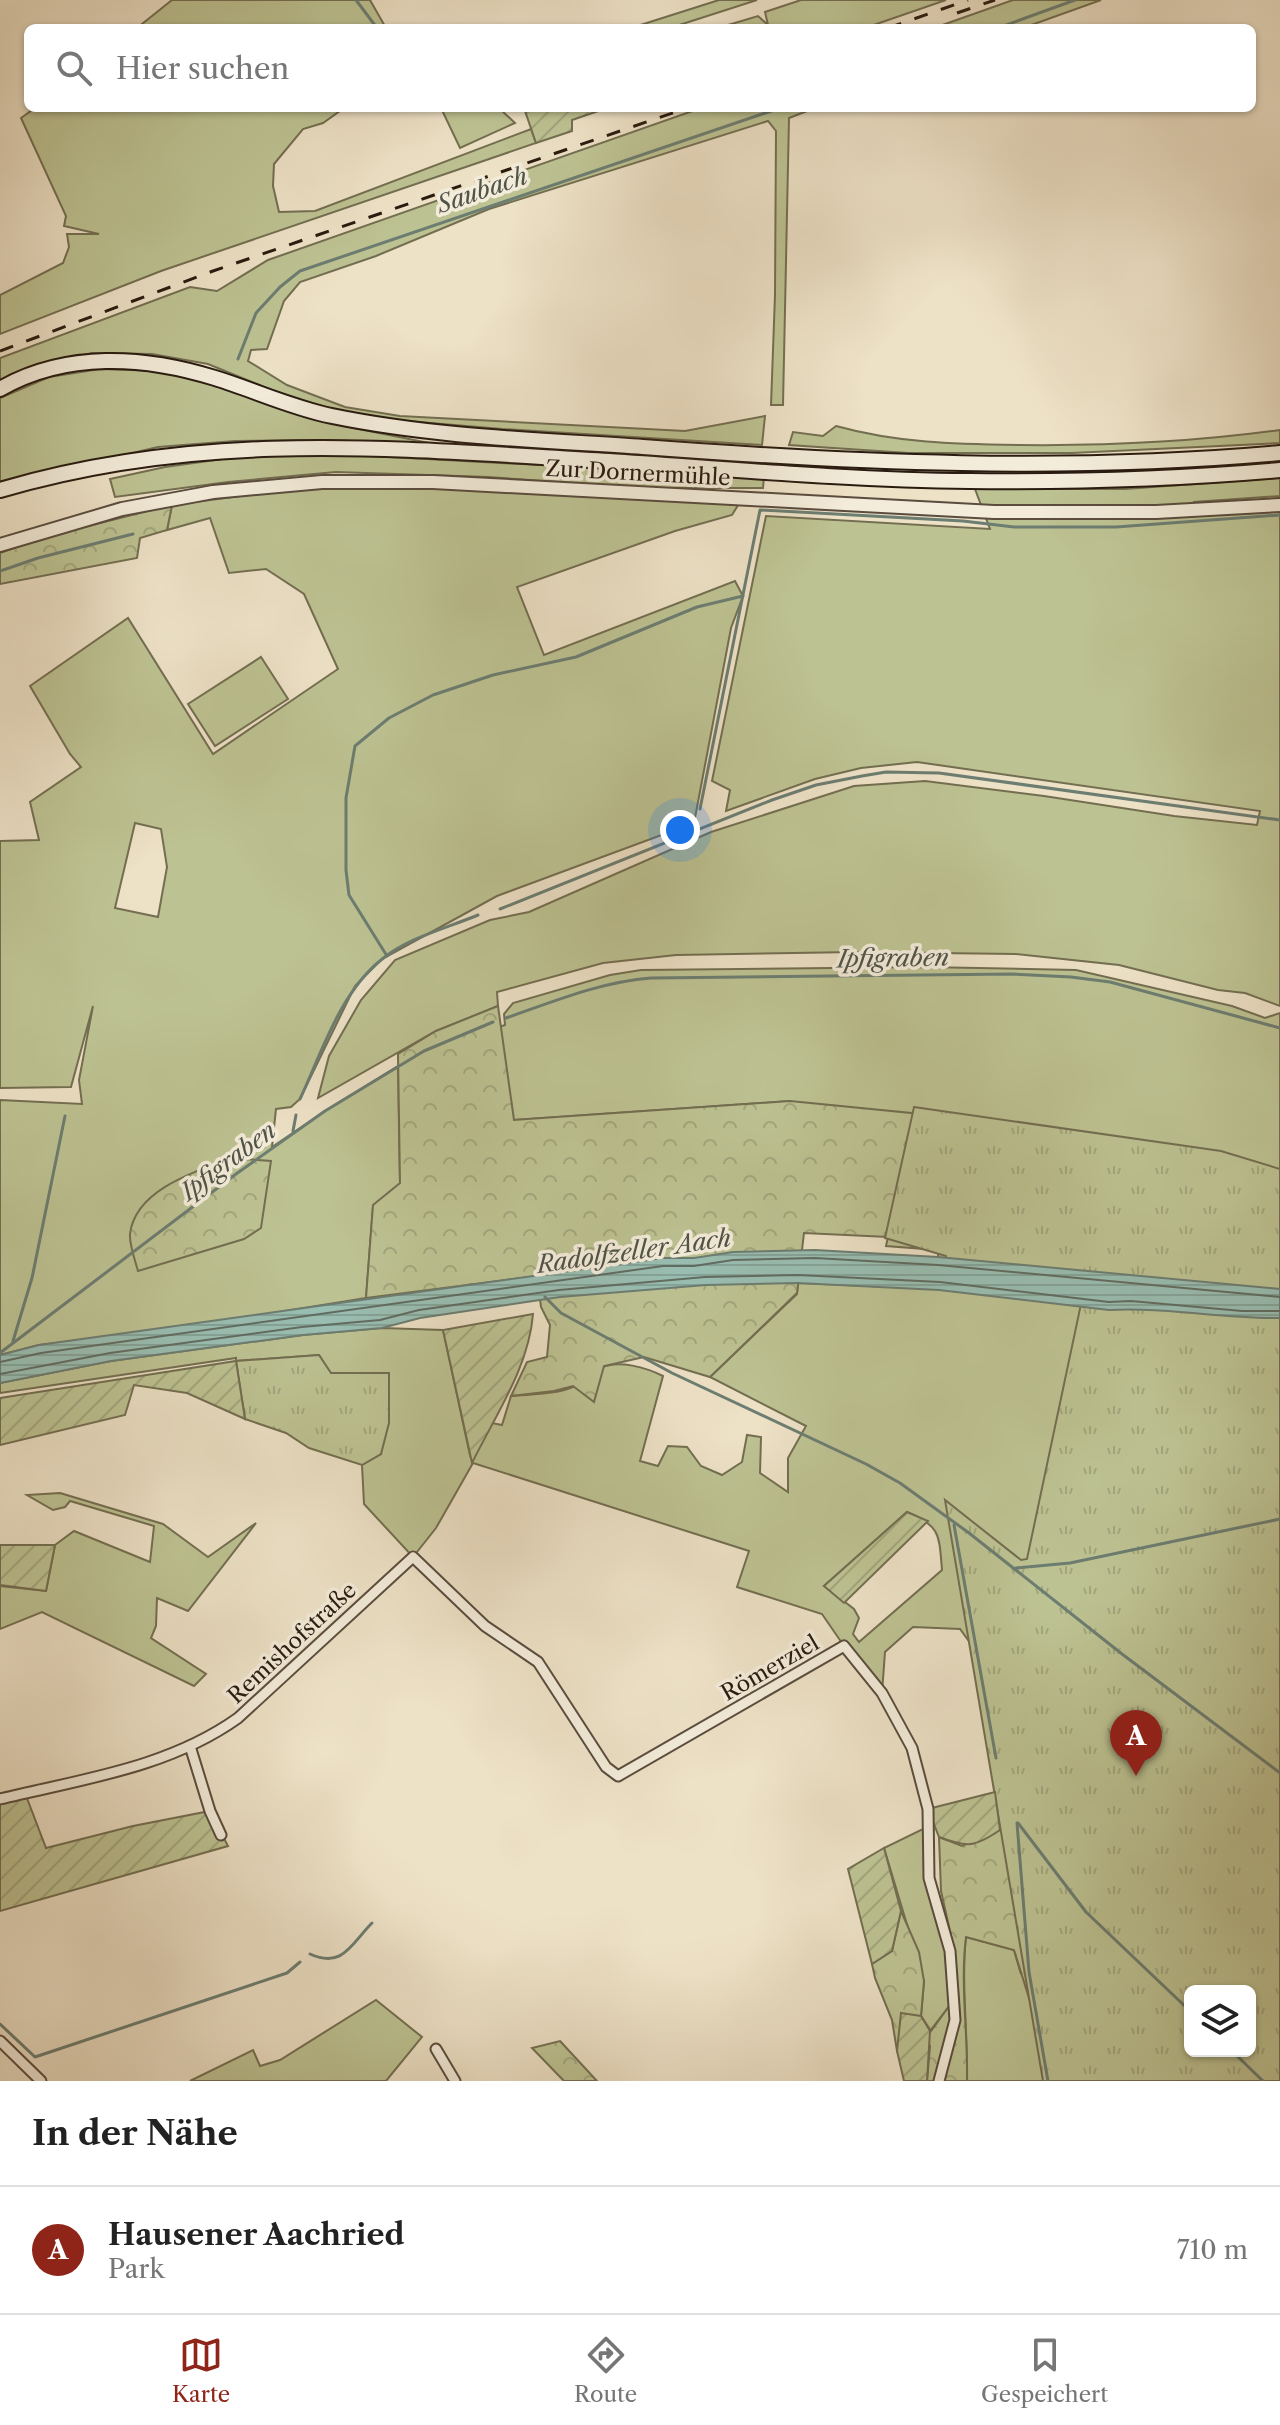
<!DOCTYPE html>
<html lang="de">
<meta charset="utf-8">
<style>
body{margin:0;font-family:"Libre Caslon Text",serif;background:#f2f2f2;color:#222}
.controls{position:absolute;right:24px;bottom:24px;display:grid;overflow:hidden;border-radius:12px;box-shadow:0 2px 6px #0004}
.controls button{width:72px;height:72px;display:grid;place-items:center;padding:0;border:0;border-bottom:2px solid #e0e0e0;background:#fff;color:#222;font:40px sans-serif}
.you{position:absolute;left:680px;top:830px;width:28px;height:28px;margin:-20px;border:6px solid #fff;border-radius:50%;background:#1a73e8;box-shadow:0 0 0 12px #1a73e833}
.badge{display:grid;place-items:center;width:52px;height:52px;border-radius:50%;background:#8f2418;color:#fff;font-size:26px;font-weight:700}
.pin{position:absolute;translate:-50% -66px;filter:drop-shadow(0 2px 4px #0008)}
.pin::after{content:'';position:absolute;top:42px;width:28px;height:24px;background:inherit;clip-path:polygon(0 0,100% 0,50% 100%)}
.list{margin:0;padding:0;list-style:none}
h2{display:flex;justify-content:space-between;align-items:center;height:104px;margin:0;padding:0 32px;font-size:34px}
h2 small{font-size:26px;font-weight:400;color:#767676}
.list li{display:grid;grid-template-columns:52px 1fr auto;gap:24px;align-items:center;box-sizing:border-box;height:128px;padding:0 32px;border-top:2px solid #e0e0e0}
.list b{display:block;font-size:30px;white-space:nowrap}
.list p{margin:0;font-size:26px;white-space:nowrap;color:#767676}
.list em{font-size:26px;font-style:normal;color:#767676}
.icon{flex:none;width:44px;height:44px;fill:none;stroke:currentColor;stroke-width:2;stroke-linecap:round;stroke-linejoin:round}
.map{position:relative;flex:none;width:1280px;height:2081px;overflow:hidden}
.search{position:absolute;background:#fff;box-shadow:0 2px 6px #0004;left:24px;right:24px;top:24px;height:88px;display:flex;align-items:center;gap:20px;box-sizing:border-box;padding:0 28px;border-radius:12px;color:#767676;font-size:30px}
.sheet{height:232px;background:#fff}
nav{display:flex;justify-content:space-around;align-items:center;box-sizing:border-box;height:112px;border-top:2px solid #e0e0e0;background:#fff;font-size:22px;color:#767676}
nav a{display:grid;justify-items:center;gap:4px}
nav .on{color:#8f2418}
.map>svg:first-child{display:block}
</style>
<div class="map">
<svg width="1280" height="2081" viewBox="0 0 1280 2081">
<defs>
<pattern id="forest-crowns" width="20" height="18" patternUnits="userSpaceOnUse" patternTransform="scale(2)"><rect width="20" height="18" fill="#bdc292"/><path d="M2 6a3 3 0 1 1 6 0M12 15a3 3 0 1 1 6 0" fill="none" stroke="#a2a67d"/></pattern>
<pattern id="park-tufts" width="24" height="20" patternUnits="userSpaceOnUse" patternTransform="scale(2)"><rect width="24" height="20" fill="#bdc292"/><path d="M3 7l-1-3M5 7V3M7 7l1-3M15 17l-1-3M17 17v-4M19 17l1-3" fill="none" stroke="#a2a67d"/></pattern>
<pattern id="garden-furrows" width="10" height="10" patternUnits="userSpaceOnUse" patternTransform="scale(2)"><rect width="10" height="10" fill="#bdc292"/><path d="M-1 1l2-2M0 10L10 0M9 11l2-2" fill="none" stroke="#a2a67d"/></pattern>
<pattern id="water-rules" width="6" height="5" patternUnits="userSpaceOnUse" patternTransform="scale(2)"><rect width="6" height="5" fill="#99beb2"/><path d="M0 2.5h6" fill="none" stroke="#84a398"/></pattern>
</defs>
<rect width="100%" height="100%" fill="#ede1c6"/>
<filter id="stains"><feTurbulence type="fractalNoise" baseFrequency=".0025" numOctaves="4"/><feColorMatrix values="0 0 0 0 .2 0 0 0 0 .09 0 0 0 0 .02 0 0 0 .5 -.17"/></filter>
<radialGradient id="worn" r=".72"><stop offset=".6" stop-color="#630" stop-opacity="0"/><stop offset="1" stop-color="#630" stop-opacity=".3"/></radialGradient>
<g fill="#bdc292" stroke="#736e51" stroke-width="2" fill-rule="evenodd">
<path d="M172 0H370L386 28H137Z"/>
<path d="M719 0H757L670 28H631Z"/>
<path d="M801 0H946L865 28H718L758 16 768 25 765 12Z"/>
<path d="M1013 0H1101L1023 28H934Z"/>
<path d="M35 108H344L323 123 303 129 274 164 273 186 279 212 315 211 531 129 536 143 161 271 0 334V295L63 263 69 247 67 234H99L64 226 66 216 21 118Z"/>
<path d="M441 108H499L515 123 460 148Z"/>
<path d="M701 108H815L789 118 783 405H771L775 295 776 131 768 121 489 209 376 256 300 282 284 301 267 349 251 350 248 361 287 385 345 407 400 416 685 431 765 416 762 445 502 429 395 420 334 410 269 389 208 364 152 354 92 353 57 362 0 382V358L190 287 217 291 268 260Z"/>
<path d="M100 369 160 371 190 377 329 423 439 445 329 440 235 441 158 447 0 484V398L49 377Z"/>
<path d="M836 426C897 443 955 444 1018 445 1106 446 1193 442 1280 430V443L1072 453H908L789 445 793 432 823 436Z"/>
<path d="M333 454 764 477 763 488H643L488 477 336 472 228 482 115 497 110 479 165 467 237 457Z"/>
<path d="M1280 478V496L1194 502 1192 509 1280 505V1006L1245 993 1218 990 1119 965 1016 954 856 952 676 955 603 963 497 992 498 1006 436 1031 318 1098 329 1056 361 1000 395 960 490 920 529 912 711 832 854 786 925 781 1044 796 1174 816 1257 825 1260 811 917 762 861 768 815 779 726 811 730 790 712 781 766 516 990 529 975 489H1125Z"/>
<path d="M343 487 466 488 740 502 732 515 675 531 517 587 544 655 735 581 743 596 731 628 694 823 497 896 382 959 355 986 300 1099 291 1107 276 1109 272 1147 325 1111 398 1066 400 1184 373 1206 366 1298 172 1329 39 1345 0 1355V1100L82 1104 79 1080 93 1006 71 1087 0 1088V841L39 840 30 802 81 767 70 754 30 686 128 618 213 754 338 669 304 594 266 569 229 573 210 518 167 530 172 505 293 489ZM135 823 161 829 167 867 158 917 115 908Z"/>
<path d="M261 657 288 699 215 746 188 704Z"/>
<path d="M924 967 1076 970 1232 1006 1265 1018 1280 1013V1558L1150 1650 1280 2081H967C968 2033 961 1984 966 1937L1014 1950 1021 1974 1050 1785 1000 1830 984 1662 960 1629 913 1627 885 1652 882 1693 844 1646 822 1614 737 1587 749 1551 473 1463 436 1528 413 1557 364 1504 362 1465 381 1454 319 1355 236 1361V1358L0 1393V1383L111 1361 303 1335 382 1328 443 1330 470 1455 492 1423 502 1425 511 1396C531 1394 556 1395 575 1386 584 1381 592 1373 601 1368 618 1359 647 1368 663 1376L640 1461 658 1466 668 1446 687 1447 701 1466 722 1475 742 1462 747 1435 761 1437 760 1473 788 1492V1458L806 1426 710 1377 797 1294 798 1283 939 1289 938 1250 886 1246 888 1237 790 1101 513 1120 499 1027 505 1025 504 1014 513 1003 610 975 641 970ZM907 1512C941 1526 939 1535 942 1570L859 1642 853 1634 859 1618 854 1609 824 1586ZM1190 1991H1250V2051H1190Z"/>
<path d="M60 1493 163 1524 208 1557 256 1523 188 1611 157 1598 156 1626 151 1638 206 1674 194 1686 42 1612 0 1629V1586L46 1591 55 1545 74 1531 150 1562 154 1526 70 1501 65 1507 53 1510 27 1495Z"/>
<path d="M927 1827 929 1878 950 1951V2005L930 2031 921 2016 924 1981 884 1848Z"/>
<path d="M376 2000 422 2037 386 2081H190L253 2050 260 2066 280 2060Z"/>
</g>
<g fill="url(#forest-crowns)" stroke="#736e51" stroke-width="2">
<path d="M172 505 167 530 140 538 137 558 0 584V553L44 537Z"/>
<path d="M498 1006 514 1120 790 1101 921 1114 888 1237 804 1233 797 1293 710 1377 644 1357 604 1366 594 1402 573 1386 554 1391 511 1396 527 1362 547 1357 550 1325 541 1307 537 1276 366 1298 373 1205 400 1183 398 1054 436 1031Z"/>
<path d="M231 1158 271 1161 261 1228 244 1239 138 1271C135 1260 129 1244 130 1234 135 1190 196 1171 231 1158Z"/>
<path d="M1050 1785 1034 2014 1014 1950 966 1937C960 1984 968 2033 967 2081H927L930 2046 919 2029 897 2051 892 2020 875 1978 872 1964 892 1951 901 1911 919 1952 924 1981 921 2016 931 2031 950 2005 952 1940 941 1891 939 1837 962 1846 1000 1830Z"/>
<path d="M560 2041 597 2081H564L532 2048Z"/>
</g>
<g fill="url(#park-tufts)" stroke="#736e51" stroke-width="2" fill-rule="evenodd">
<path d="M914 1107 1221 1151 1280 1169V2081H1043L945 1500 1021 1560 1027 1559 1081 1304 949 1290 946 1256 885 1238ZM1190 1991H1250V2051H1190Z"/>
<path d="M319 1355 331 1373H389V1423L381 1454 362 1465 309 1448 286 1433 245 1419 236 1361Z"/>
</g>
<g fill="url(#garden-furrows)" stroke="#736e51" stroke-width="2">
<path d="M524 108H607L572 120V131L536 143Z"/>
<path d="M533 1314C529 1367 495 1416 472 1463L443 1330Z"/>
<path d="M236 1361 245 1419 187 1393 134 1385 125 1415 0 1445V1398Z"/>
<path d="M907 1512 928 1521 844 1603 824 1586Z"/>
<path d="M0 1545H55L46 1591 0 1585Z"/>
<path d="M995 1792 1000 1830C975 1847 968 1848 939 1837L928 1809Z"/>
<path d="M25 1793 46 1848 133 1826 210 1811 228 1846 0 1911V1799Z"/>
<path d="M884 1848 901 1911 892 1951 872 1964 848 1869Z"/>
<path d="M901 2013 921 2016 930 2031 927 2081H904L897 2051Z"/>
</g>
<path fill="url(#water-rules)" stroke="#6c7d71" stroke-width="2" d="M815 1250 938 1257 1280 1289V1318C1223 1319 1166 1307 1109 1310L939 1290 798 1283 706 1285 560 1297 420 1318 382 1328 303 1335 111 1361 0 1383V1355L39 1345 663 1258H694L733 1252Z"/>
<g fill="none" stroke-linecap="round" stroke-linejoin="round">
<g stroke="#616c61" stroke-width="2">
<path d="M0 1362 41 1353 663 1266H694L733 1260 815 1258 938 1265 1280 1297"/>
<path d="M0 1374 110 1353 302 1327 380 1320 419 1310 559 1290 705 1277 798 1275 940 1282 1109 1302 1131 1301 1242 1311H1280"/>
</g>
<g stroke="#6c7d71" stroke-width="3">
<path d="M356 0 377 28"/>
<path d="M998 28 1075 0"/>
<path d="M238 359 256 313 280 287 300 271 780 108"/>
<path d="M0 571 38 558 133 534"/>
<path d="M700 809 760 510 963 521 1014 527H1116L1280 515"/>
<path d="M500 909 772 800 816 785 862 776 886 772 939 773 1280 820"/>
<path d="M387 956 349 895 346 870V798L355 746 389 718 433 695 493 675 576 657 697 607 743 596"/>
<path d="M506 1018C555 1001 600 982 651 978L1013 974 1071 977 1110 982 1280 1028"/>
<path d="M300 1099C322 1052 340 993 381 960 407 938 447 928 478 915"/>
<path d="M293 1131 296 1115"/>
<path d="M545 1297 561 1313 672 1373 866 1464 900 1483 969 1533 1122 1654 1280 1773"/>
<path d="M13 1341 32 1278 65 1116"/>
<path d="M0 1353 236 1174 325 1111 424 1051 493 1022"/>
<path d="M954 1525 996 1758"/>
<path d="M1016 1568 1070 1563 1280 1519"/>
<path d="M1017 1823 1029 1972 1048 2081"/>
<path d="M1018 1823 1086 1912 1190 2011"/>
<path d="M310 1954C343 1969 351 1944 372 1923"/>
<path d="M0 2024 35 2057 287 1973 300 1962"/>
<path d="M1232 2051 1263 2081"/>
</g>
<g stroke="#5a4c3e" stroke-width="13">
<g id="minor">
<path d="M190 1746 210 1811 221 1835"/>
<path d="M0 1799C82 1779 168 1768 238 1718L413 1557 485 1626 538 1662 606 1767 618 1776 844 1646 882 1693 912 1748 928 1809 929 1878 950 1951 955 2020 939 2081"/>
<path d="M0 2041 41 2081"/>
<path d="M436 2049 455 2081"/>
</g>
</g>
<g stroke="#5a4c3e" stroke-width="16">
<path id="tertiary" d="M0 545 122 509 213 492 322 482H433L994 512H1156L1280 505"/>
</g>
<g stroke="#291b10" stroke-width="18">
<g id="secondary">
<path d="M0 389C66 351 144 356 215 378 254 390 292 408 332 416 434 437 540 440 643 447 855 463 1068 472 1280 453"/>
<path d="M0 490C207 429 398 449 609 461 729 469 850 480 970 481 1073 482 1177 479 1280 470"/>
</g>
</g>
<use href="#minor" stroke="#f3ecda" stroke-width="9"/>
<use href="#tertiary" stroke="#f3ecda" stroke-width="12"/>
<use href="#secondary" stroke="#f3ecda" stroke-width="14"/>
<g stroke="#291b10" stroke-width="3" stroke-dasharray="14 14" stroke-linecap="butt">
<path d="M957 13 995 0"/>
<path d="M888 28 968 0"/>
<path d="M0 351 213 271 687 108"/>
</g>
</g>
<g text-anchor="middle" dominant-baseline="central" stroke-width="7" stroke-linejoin="round" paint-order="stroke">
<g font-size="22" fill="#291b10" stroke="#f3ecda">
<text transform="translate(638 473) rotate(3)">Zur Dornermühle</text>
<text transform="translate(292 1643) rotate(-43)">Remishofstraße</text>
<text transform="translate(770 1668) rotate(-30)">Römerziel</text>
</g>
<g font-size="24" font-style="italic" fill="#505449" stroke="#f3ecda">
<text transform="translate(482 190) rotate(-19)">Saubach</text>
<text transform="translate(893 958) rotate(-1)">Ipfigraben</text>
<text transform="translate(228 1161) rotate(-37)">Ipfigraben</text>
<text transform="translate(634 1251) rotate(-8)">Radolfzeller Aach</text>
</g>
</g>
<rect width="100%" height="100%" filter="url(#stains)"/>
<rect width="100%" height="100%" fill="url(#worn)"/>
</svg>
<div class="controls">
<button><svg class="icon" aria-label="layers" viewBox="0 0 24 24"><path d="M12 4l9 5-9 5-9-5zM3 14l9 5 9-5"/></svg></button>
</div>
<div class="you"></div>
<div class="pin badge" style="left:1136px;top:1776px">A</div>
<div class="search"><svg class="icon" aria-label="search" viewBox="0 0 24 24"><circle cx="10" cy="10" r="6"/><path d="M15 15l6 6"/></svg>Hier suchen</div>
</div>
<section class="sheet">
<h2>In der Nähe<small></small></h2>
<ul class="list">
<li><span class="badge">A</span><div><b>Hausener Aachried</b><p>Park</p></div><em>710 m</em></li>
</ul>
</section>
<nav>
<a class="on"><svg class="icon" aria-label="map" viewBox="0 0 24 24"><path d="M3 6l6-2 6 2 6-2v14l-6 2-6-2-6 2zM9 4v14M15 6v14"/></svg>Karte</a>
<a><svg class="icon" aria-label="directions" viewBox="0 0 24 24"><path d="M12 3l9 9-9 9-9-9zM9 14v-3h6M13 9l2 2-2 2"/></svg>Route</a>
<a><svg class="icon" aria-label="saved" viewBox="0 0 24 24"><path d="M7 4h10v16l-5-4-5 4z"/></svg>Gespeichert</a>
</nav>
